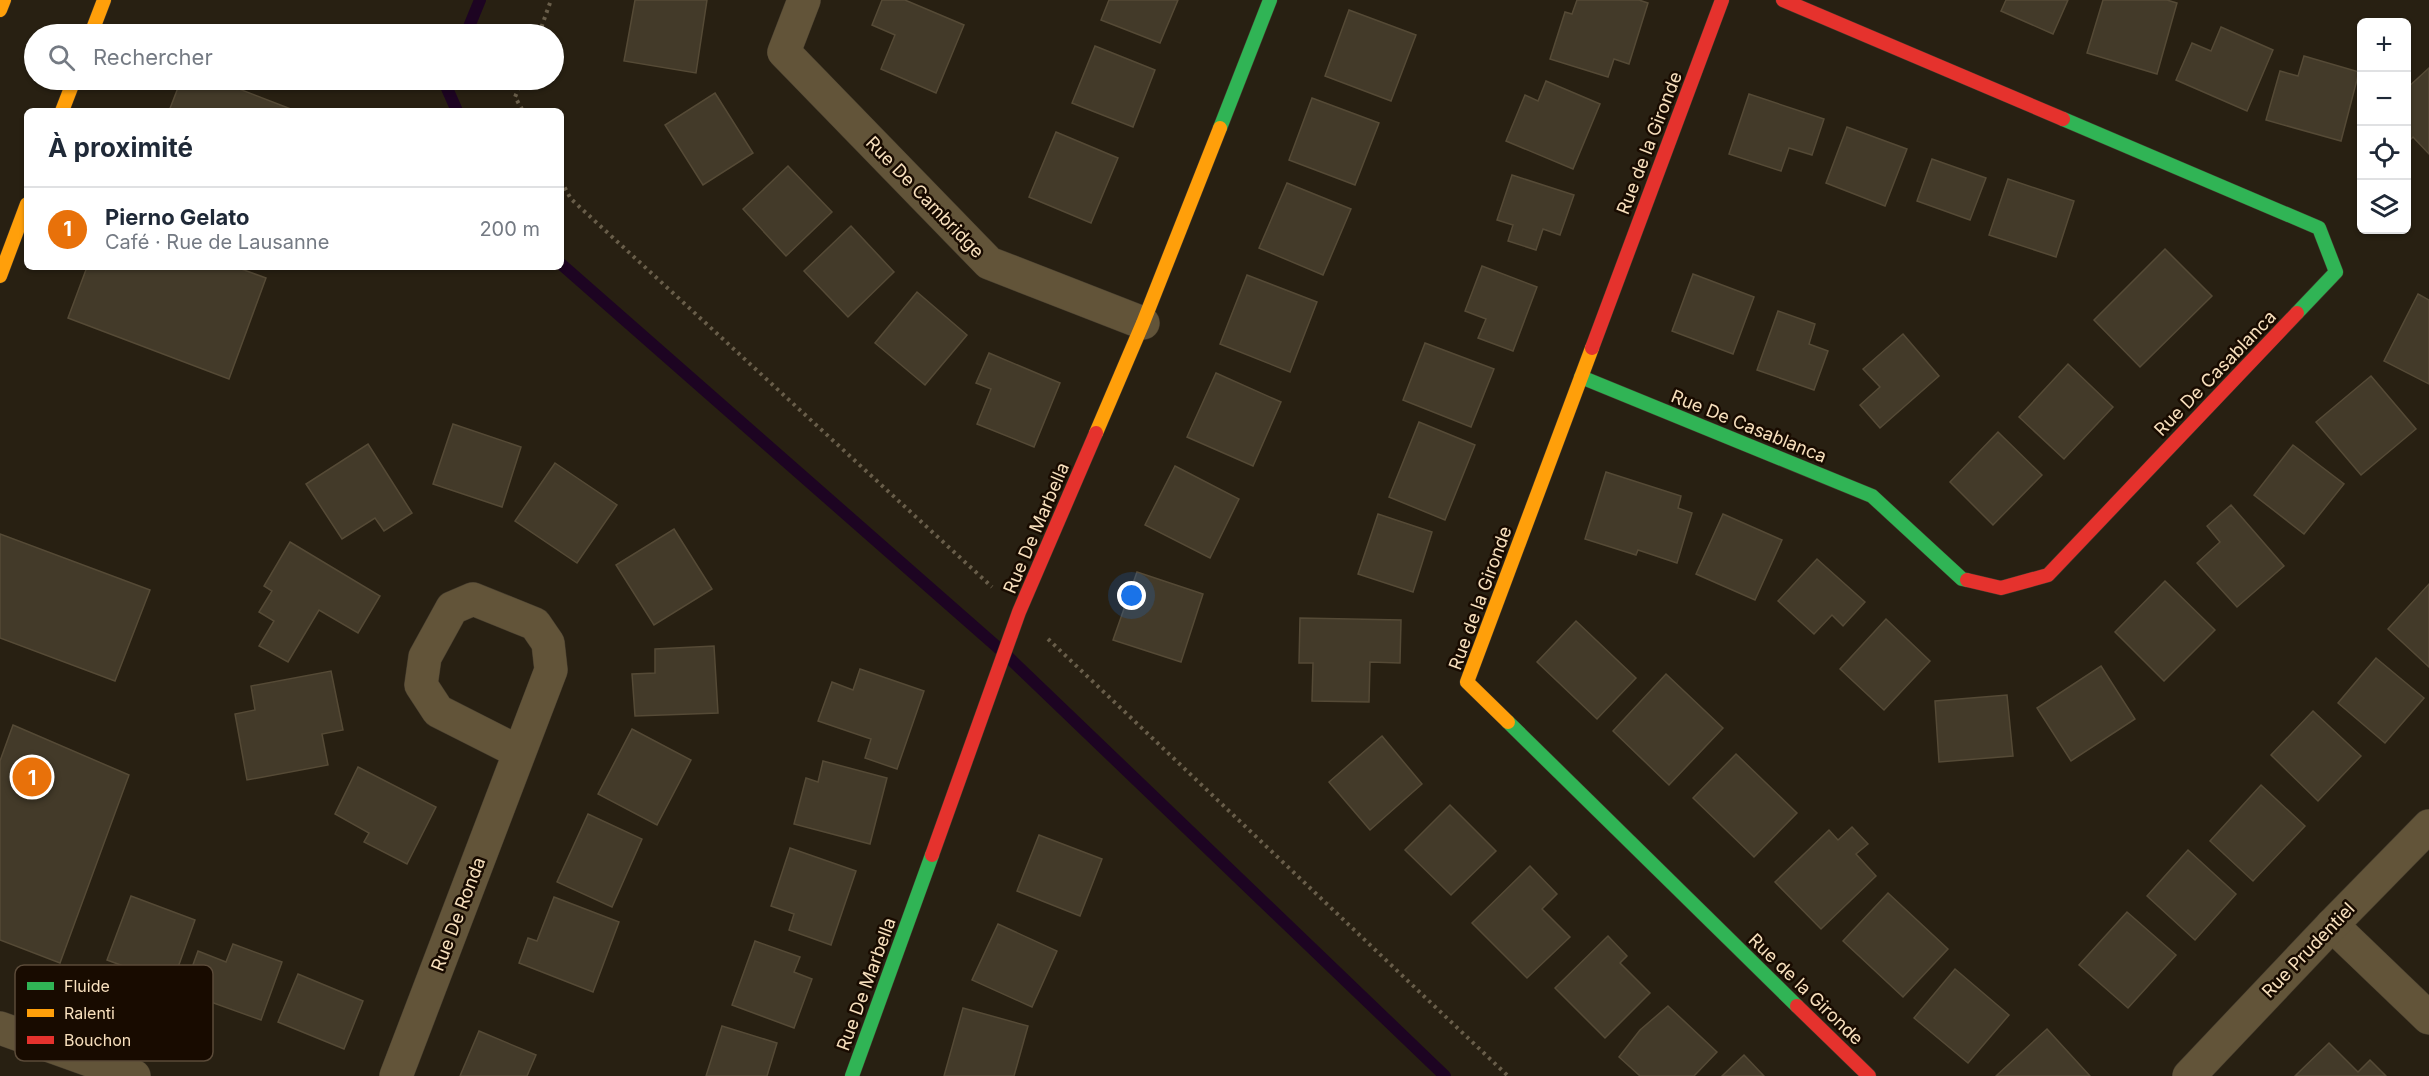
<!DOCTYPE html>
<html lang="fr">
<meta charset="utf-8">
<style>
body{margin:0;font-family:Inter,sans-serif;background:#f2f2f3;color:#1f2937}
.controls{position:absolute;right:18px;top:18px;display:grid;overflow:hidden;border-radius:9px;box-shadow:0 2px 4px #0004}
.controls button{width:54px;height:54px;display:grid;place-items:center;padding:0;border:0;border-bottom:2px solid #e0e1e3;background:#fff;color:#1f2937;font:30px sans-serif}
.you{position:absolute;left:1132px;top:596px;width:21px;height:21px;margin:-15px;border:4px solid #fff;border-radius:50%;background:#1a73e8;box-shadow:0 0 0 9px #1a73e833}
.badge{display:grid;place-items:center;width:39px;height:39px;border-radius:50%;background:#605d58;color:#fff;font-size:20px;font-weight:700}
.pin{position:absolute;translate:-50% -50%;border:3px solid #fff;box-shadow:0 2px 6px #0006}
.list{margin:0;padding:0;list-style:none}
h2{display:flex;justify-content:space-between;align-items:center;height:78px;margin:0;padding:0 24px;font-size:26px}
h2 small{font-size:20px;font-weight:400;color:#747a83}
.list li{display:grid;grid-template-columns:39px 1fr auto;gap:18px;align-items:center;box-sizing:border-box;height:84px;padding:0 24px;border-top:2px solid #e0e1e3}
.list b{display:block;font-size:22px;white-space:nowrap}
.list p{margin:0;font-size:20px;white-space:nowrap;color:#747a83}
.list em{font-size:20px;font-style:normal;color:#747a83}
.icon{flex:none;width:33px;height:33px;fill:none;stroke:currentColor;stroke-width:2;stroke-linecap:round;stroke-linejoin:round}
.map{position:relative;flex:none;width:2429px;height:1076px;overflow:hidden}
.search{position:absolute;background:#fff;box-shadow:0 2px 4px #0004;left:24px;top:24px;width:540px;height:66px;display:flex;align-items:center;gap:15px;box-sizing:border-box;padding:0 21px;border-radius:33px;color:#747a83;font-size:22px}
.panel{position:absolute;background:#fff;box-shadow:0 2px 4px #0004;left:24px;top:108px;width:540px;height:162px;border-radius:9px}
.map>svg:first-child{display:block}
</style>
<div class="map">
<svg width="2429" height="1076" viewBox="0 0 2429 1076">
<rect width="100%" height="100%" fill="#282012"/>
<g fill="none" stroke-linecap="round" stroke-linejoin="round">
<g stroke="#1d0422" stroke-width="12">
<path d="M466 34 480 0"/>
<path d="M448 80 446 86 457 111"/>
<path d="M561 264 1004 653 1445 1076"/>
</g>
</g>
<g fill="#433a29" stroke="#554a36" stroke-width="1.5">
<path d="M635 0H707L696 73 624 61Z"/>
<path d="M882 0H905L964 25 936 93 881 69 895 35 872 25Z"/>
<path d="M1109 0H1178L1160 43 1101 20Z"/>
<path d="M1577 0H1639L1648 3 1629 64 1614 59 1608 77 1550 59 1565 12 1572 14Z"/>
<path d="M2006 0H2068L2053 34 2001 11Z"/>
<path d="M2103 0H2167L2177 3 2157 74 2087 53Z"/>
<path d="M1349 10 1416 35 1391 101 1325 76Z"/>
<path d="M2221 27 2273 50 2247 111 2176 80 2192 43 2211 51Z"/>
<path d="M1095 46 1155 70 1133 127 1072 103Z"/>
<path d="M2304 56 2359 72 2341 141 2266 120 2280 71 2298 76Z"/>
<path d="M2429 68V154L2413 137 2406 144V89Z"/>
<path d="M181 80H216L296 111H169Z"/>
<path d="M1546 81 1600 104 1573 169 1506 141 1525 95 1538 101Z"/>
<path d="M715 93 753 153 703 185 665 125Z"/>
<path d="M1749 94 1824 119 1812 155 1789 148 1781 171 1729 154Z"/>
<path d="M1312 98 1379 123 1355 185 1289 160Z"/>
<path d="M1847 127 1907 149 1885 206 1826 183Z"/>
<path d="M1056 132 1118 158 1091 223 1029 197Z"/>
<path d="M1932 159 1986 178 1970 220 1917 201Z"/>
<path d="M788 166 832 212 786 256 743 209Z"/>
<path d="M1512 175 1574 195 1560 235 1543 229 1536 250 1508 241 1513 225 1497 220Z"/>
<path d="M2008 179 2074 201 2056 257 1989 235Z"/>
<path d="M1287 183 1351 209 1323 275 1259 248Z"/>
<path d="M851 226 894 272 848 317 804 271Z"/>
<path d="M2165 249 2212 296 2140 367 2094 320Z"/>
<path d="M1482 266 1537 287 1513 351 1478 338 1486 319 1465 311Z"/>
<path d="M87 267H236L266 278 229 379 68 318Z"/>
<path d="M1693 274 1754 297 1733 354 1672 331Z"/>
<path d="M1247 275 1317 302 1290 372 1220 344Z"/>
<path d="M917 292 967 335 925 385 875 343Z"/>
<path d="M2418 294 2429 300V384L2384 361Z"/>
<path d="M1778 311 1815 324 1809 344 1828 351 1814 390 1757 370Z"/>
<path d="M1903 334 1939 376 1880 428 1860 405 1880 387 1863 369Z"/>
<path d="M1425 343 1494 369 1471 427 1403 400Z"/>
<path d="M989 353 1060 383 1034 447 977 424 991 389 976 383Z"/>
<path d="M2068 364 2113 407 2064 459 2019 417Z"/>
<path d="M1216 373 1281 402 1253 466 1187 437Z"/>
<path d="M2371 376 2416 429 2361 475 2316 422Z"/>
<path d="M1419 422 1475 445 1445 520 1389 497Z"/>
<path d="M453 424 521 447 502 507 433 484Z"/>
<path d="M1998 432 2042 475 1993 525 1950 482Z"/>
<path d="M368 444 412 513 384 531 375 518 342 539 306 484Z"/>
<path d="M2293 445 2344 484 2304 534 2254 495Z"/>
<path d="M555 463 617 505 577 563 515 521Z"/>
<path d="M1175 466 1239 499 1210 558 1145 525Z"/>
<path d="M1606 472 1681 496 1678 508 1692 513 1677 563 1638 550 1636 555 1585 539Z"/>
<path d="M2231 505 2284 566 2237 607 2197 563 2220 542 2207 526Z"/>
<path d="M1378 514 1432 532 1413 592 1358 574Z"/>
<path d="M1723 514 1782 540 1755 600 1696 574Z"/>
<path d="M674 529 712 589 654 625 616 565Z"/>
<path d="M0 534 150 590 115 681 0 638Z"/>
<path d="M290 542 380 596 358 633 319 610 288 662 259 646 274 621 259 612 272 591 264 586Z"/>
<path d="M1817 559 1865 602 1843 626 1832 615 1814 634 1778 601Z"/>
<path d="M1137 572 1203 594 1181 662 1113 640Z"/>
<path d="M2165 581 2215 630 2164 681 2115 632Z"/>
<path d="M2429 584V667L2388 629Z"/>
<path d="M1300 618 1401 620 1400 663 1370 662 1369 702 1312 701 1313 663H1299Z"/>
<path d="M1886 619 1930 661 1884 710 1840 669Z"/>
<path d="M1576 621 1636 678 1597 719 1537 662Z"/>
<path d="M714 646 718 713 635 716 632 674 655 673V649Z"/>
<path d="M2376 658 2424 698 2385 743 2338 703Z"/>
<path d="M2101 666 2135 719 2071 761 2037 708Z"/>
<path d="M860 669 924 691 897 769 865 758 871 739 818 721 832 682 853 690Z"/>
<path d="M331 671 343 730 322 734 328 765 247 780 235 714 255 710 251 686Z"/>
<path d="M1666 674 1723 728 1669 785 1613 731Z"/>
<path d="M2007 695 2013 756 1939 762 1935 701Z"/>
<path d="M2313 711 2361 756 2318 801 2271 755Z"/>
<path d="M13 725 129 775 60 963 0 940V761Z"/>
<path d="M632 729 691 760 657 825 598 794Z"/>
<path d="M1382 736 1422 784 1370 830 1329 782Z"/>
<path d="M1736 754 1797 813 1754 857 1693 798Z"/>
<path d="M823 761 887 778 870 844 794 824 806 778 818 782Z"/>
<path d="M358 767 436 807 407 864 364 842 369 833 335 814Z"/>
<path d="M2261 785 2305 826 2253 881 2210 841Z"/>
<path d="M1450 805 1496 851 1451 895 1405 850Z"/>
<path d="M588 814 642 839 612 907 557 882Z"/>
<path d="M1852 827 1868 844 1856 854 1876 876 1821 929 1775 882 1829 830 1838 840Z"/>
<path d="M1039 835 1102 859 1080 916 1017 891Z"/>
<path d="M790 848 856 871 831 945 789 930 794 914 771 906Z"/>
<path d="M2188 850 2236 894 2195 940 2147 896Z"/>
<path d="M1530 866 1557 894 1542 909 1570 937 1527 978 1472 923Z"/>
<path d="M1888 893 1948 949 1903 997 1843 941Z"/>
<path d="M131 896 195 920 172 984 107 960Z"/>
<path d="M554 897 619 922 593 992 519 963 528 938 537 941Z"/>
<path d="M2127 912 2176 955 2128 1008 2079 965Z"/>
<path d="M998 924 1057 951 1032 1007 972 980Z"/>
<path d="M1608 936 1627 956 1620 963 1650 993 1605 1038 1555 988Z"/>
<path d="M755 941 800 957 794 972 812 979 794 1028 732 1005Z"/>
<path d="M233 944 282 962 261 1020 183 992 198 951 226 962Z"/>
<path d="M1955 969 2009 1015 1968 1063 1914 1018Z"/>
<path d="M298 974 363 1001 344 1049 278 1022Z"/>
<path d="M1668 1006 1717 1052 1694 1076H1640L1619 1057 1640 1030Z"/>
<path d="M963 1008 1028 1026 1014 1076H944Z"/>
<path d="M722 1026 777 1043 767 1076H706Z"/>
<path d="M2047 1029 2090 1076H1996Z"/>
<path d="M479 1031 536 1055 527 1076H460Z"/>
<path d="M2329 1043 2358 1072 2370 1060 2386 1076H2295Z"/>
<path d="M1744 1055 1764 1076H1722Z"/>
</g>
<g fill="none" stroke-linecap="round" stroke-linejoin="round">
<g stroke="#433a2c" stroke-width="34">
<g id="street">
<path d="M804 0 784 52 989 263 1143 323"/>
<path d="M2332 925 2429 1018"/>
<path d="M0 1028 134 1076"/>
<path d="M396 1076 551 670 548 643 535 624 473 599 452 608 425 657 421 685 438 711 519 752"/>
<path d="M2189 1076 2332 925 2429 826"/>
</g>
</g>
<g stroke="#433a2c" stroke-width="15">
<g id="fast">
<path d="M2063 119 2319 228 2336 272 2297 313"/>
<path d="M1220 128 1270 0"/>
<path d="M1581 377 1872 496 1962 579 1967 580"/>
<path d="M1508 722 1797 1006"/>
<path d="M852 1076 932 855"/>
</g>
</g>
<g stroke="#433a2c" stroke-width="15">
<g id="slow">
<path d="M0 10 4 0"/>
<path d="M91 34 104 0"/>
<path d="M62 111 74 80"/>
<path d="M0 276 27 204"/>
<path d="M1096 433 1143 323 1220 128"/>
<path d="M1508 722 1467 682 1592 348"/>
</g>
</g>
<g stroke="#433a2c" stroke-width="15">
<g id="jam">
<path d="M1783 0 2063 119"/>
<path d="M1592 348 1722 0"/>
<path d="M1967 580 2001 588 2048 575 2297 313"/>
<path d="M932 855 1019 612 1096 433"/>
<path d="M1797 1006 1869 1076"/>
</g>
</g>
<g stroke="#695e4a" stroke-width="4" stroke-dasharray="3 4.5" stroke-linecap="butt">
<path d="M539 34 551 0"/>
<path d="M522 80 515 97 523 111"/>
<path d="M561 181 571 199 992 587"/>
<path d="M1048 639 1508 1076"/>
</g>
<use href="#street" stroke="#625439" stroke-width="33"/>
<use href="#fast" stroke="#30b455" stroke-width="14"/>
<use href="#slow" stroke="#ff9f0a" stroke-width="14"/>
<use href="#jam" stroke="#e5322d" stroke-width="14"/>
</g>
<g text-anchor="middle" dominant-baseline="central" stroke-width="5" stroke-linejoin="round" paint-order="stroke">
<g font-size="18" fill="#f8e0bd" stroke="#180b00">
<text transform="translate(1649 143) rotate(-69)">Rue de la Gironde</text>
<text transform="translate(925 197) rotate(46)">Rue De Cambridge</text>
<text transform="translate(2215 373) rotate(-46)">Rue De Casablanca</text>
<text transform="translate(1749 426) rotate(22)">Rue De Casablanca</text>
<text transform="translate(1036 528) rotate(-67)">Rue De Marbella</text>
<text transform="translate(1480 598) rotate(-70)">Rue de la Gironde</text>
<text transform="translate(458 914) rotate(-69)">Rue De Ronda</text>
<text transform="translate(2308 950) rotate(-46)">Rue Prudentiel</text>
<text transform="translate(866 984) rotate(-70)">Rue De Marbella</text>
<text transform="translate(1806 989) rotate(44)">Rue de la Gironde</text>
</g>
</g>
<rect x="15" y="965" width="198" height="96" rx="9" fill="#180b00" stroke="#5b4b39" stroke-width="1.5"/>
<rect x="27" y="982" width="27" height="8" fill="#30b455"/>
<rect x="27" y="1009" width="27" height="8" fill="#ff9f0a"/>
<rect x="27" y="1036" width="27" height="8" fill="#e5322d"/>
<g font-size="16" fill="#f8e0bd">
<text x="64" y="992">Fluide</text>
<text x="64" y="1019">Ralenti</text>
<text x="64" y="1046">Bouchon</text>
</g>
</svg>
<div class="controls">
<button>+</button>
<button>−</button>
<button><svg class="icon" aria-label="locate" viewBox="0 0 24 24"><circle cx="12" cy="12" r="6"/><path d="M12 2v4M12 18v4M2 12h4M18 12h4"/></svg></button>
<button><svg class="icon" aria-label="layers" viewBox="0 0 24 24"><path d="M12 4l9 5-9 5-9-5zM3 14l9 5 9-5"/></svg></button>
</div>
<div class="you"></div>
<div class="pin badge" style="left:32px;top:777px;background:#e8710a">1</div>
<div class="search"><svg class="icon" aria-label="search" viewBox="0 0 24 24"><circle cx="10" cy="10" r="6"/><path d="M15 15l6 6"/></svg>Rechercher</div>
<section class="panel">
<h2>À proximité<small></small></h2>
<ul class="list">
<li><span class="badge" style="background:#e8710a">1</span><div><b>Pierno Gelato</b><p>Café · Rue de Lausanne</p></div><em>200 m</em></li>
</ul>
</section>
</div>
